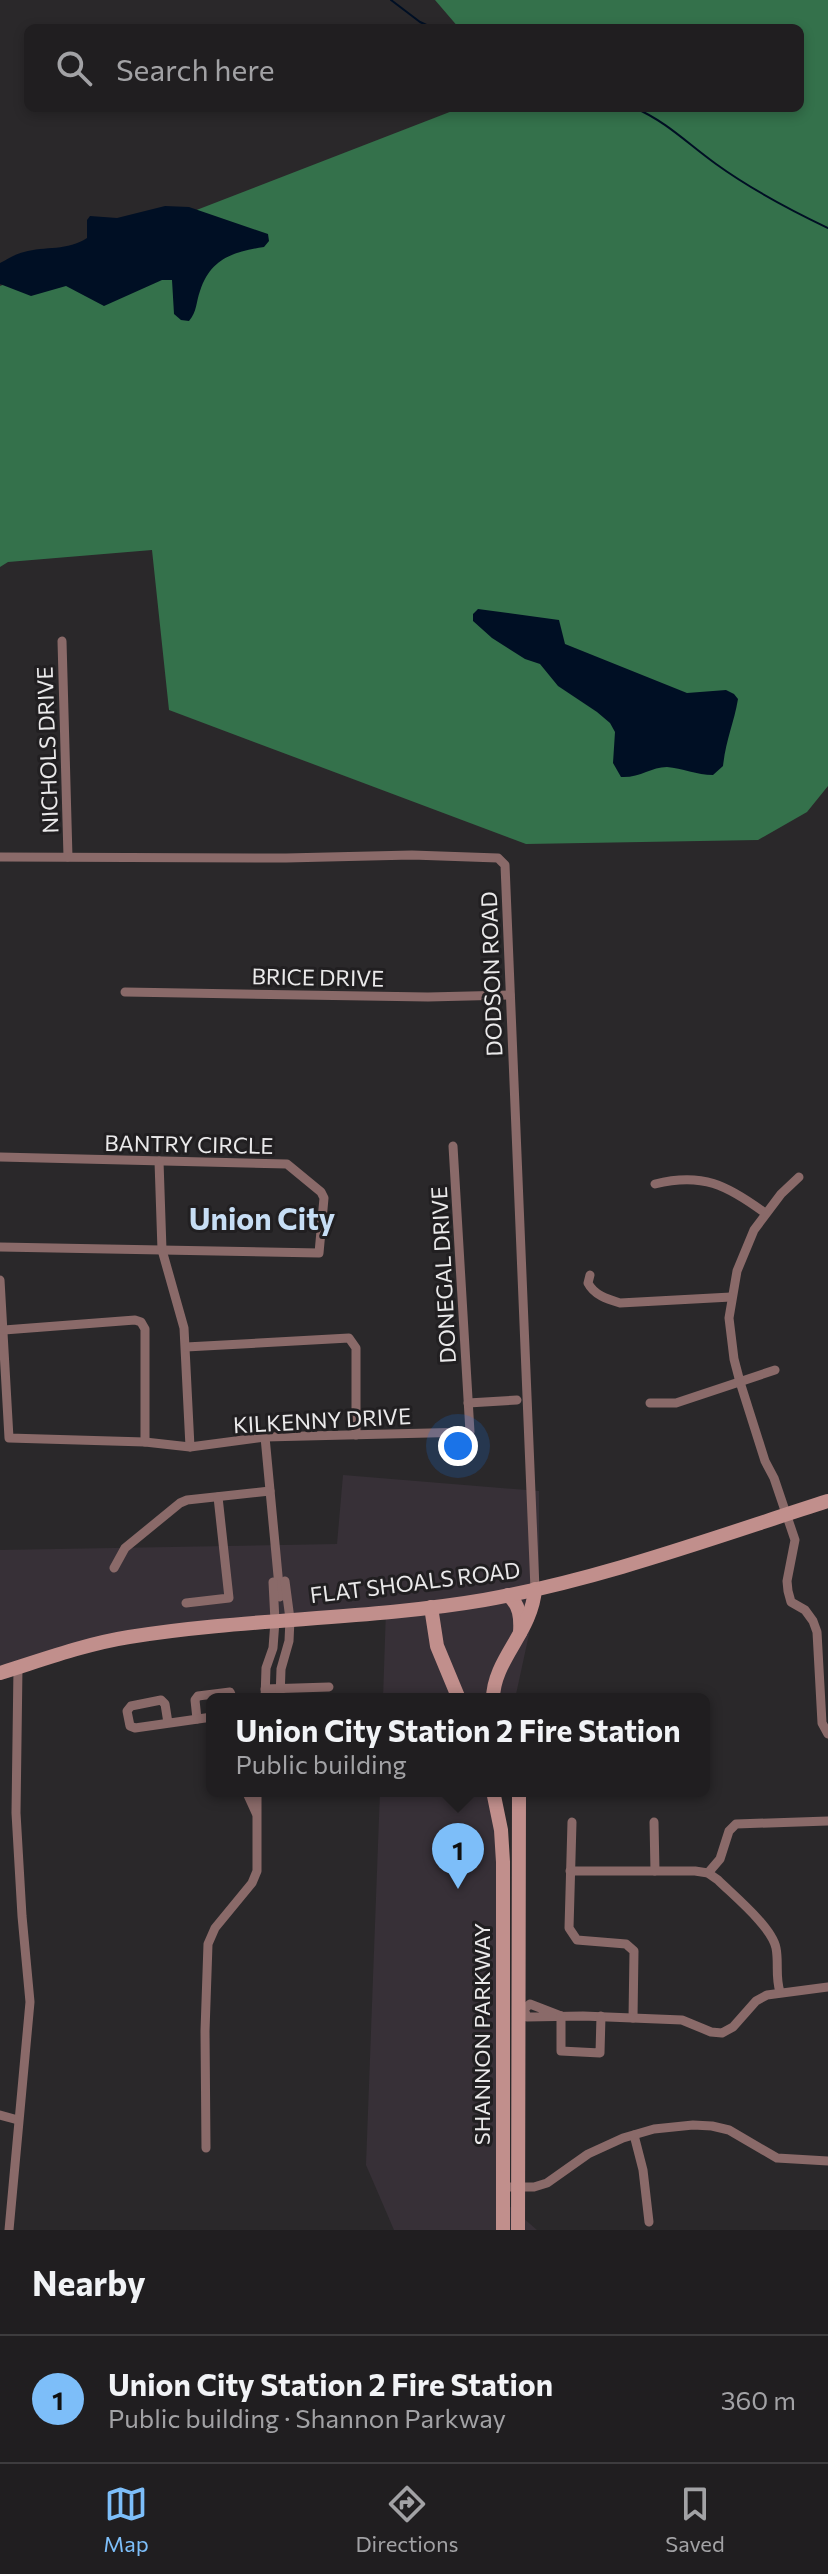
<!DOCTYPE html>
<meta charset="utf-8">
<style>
body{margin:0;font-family:Commissioner,sans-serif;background:#2d2b2d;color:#f1f3f6}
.you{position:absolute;left:458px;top:1446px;width:28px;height:28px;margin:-20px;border:6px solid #fff;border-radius:50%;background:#1a73e8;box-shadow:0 0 0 12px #1a73e833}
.badge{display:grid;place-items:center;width:52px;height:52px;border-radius:50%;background:#7dbef9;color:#111;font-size:26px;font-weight:700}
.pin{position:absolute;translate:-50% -66px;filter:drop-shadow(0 2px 4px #0008)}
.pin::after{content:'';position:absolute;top:42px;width:28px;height:24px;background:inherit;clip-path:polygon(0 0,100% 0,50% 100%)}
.popup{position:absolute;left:206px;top:1693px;width:504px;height:104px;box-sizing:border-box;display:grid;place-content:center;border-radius:12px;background:#201e20;filter:drop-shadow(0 2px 6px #0005);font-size:26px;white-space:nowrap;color:#a2a2a5}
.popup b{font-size:30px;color:#f1f3f6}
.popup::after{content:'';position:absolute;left:50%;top:100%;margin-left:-16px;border:16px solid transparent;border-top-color:#201e20}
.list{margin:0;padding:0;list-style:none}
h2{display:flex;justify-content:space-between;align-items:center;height:104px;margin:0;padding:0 32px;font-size:34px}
h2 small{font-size:26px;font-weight:400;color:#a2a2a5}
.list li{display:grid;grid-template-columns:52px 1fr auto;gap:24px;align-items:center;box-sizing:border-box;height:128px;padding:0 32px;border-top:2px solid #3d3c3e}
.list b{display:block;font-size:30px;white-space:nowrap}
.list p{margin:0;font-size:26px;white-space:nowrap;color:#a2a2a5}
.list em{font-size:26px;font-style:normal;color:#a2a2a5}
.icon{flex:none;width:44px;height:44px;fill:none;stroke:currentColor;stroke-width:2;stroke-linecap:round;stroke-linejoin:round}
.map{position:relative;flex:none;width:828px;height:2230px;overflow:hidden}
.search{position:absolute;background:#201e20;box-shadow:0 4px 12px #0003;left:24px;right:24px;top:24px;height:88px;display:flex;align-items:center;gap:20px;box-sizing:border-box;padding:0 28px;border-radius:12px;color:#a2a2a5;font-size:30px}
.sheet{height:232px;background:#201e20}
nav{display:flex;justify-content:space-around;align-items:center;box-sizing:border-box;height:112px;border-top:2px solid #3d3c3e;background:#201e20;font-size:22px;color:#a2a2a5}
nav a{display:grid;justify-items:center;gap:4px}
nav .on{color:#7dbef9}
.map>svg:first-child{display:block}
</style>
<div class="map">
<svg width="828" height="2230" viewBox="0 0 828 2230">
<rect width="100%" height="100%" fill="#2a282a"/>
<g fill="#373037">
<path d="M343 1475 539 1491V1588L515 1699H383L386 1609 124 1636 0 1670V1550L337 1544Z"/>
<path d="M380 1791H498L505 2202 537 2230H394L366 2165Z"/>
</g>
<path fill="#34714b" d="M435 0H828V786L807 812 758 840 526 844 169 710 152 550 8 562 0 567V286L460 108H800V28H459Z"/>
<g fill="#000f24">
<path d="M165 206 189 207 268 234 269 241 264 247C233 252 211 258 200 291 196 302 197 312 189 321L181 320 174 314 172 280H162L104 306 66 286 31 296 0 284V263C8 259 15 254 24 252 45 246 68 251 87 238V220L90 216 117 218Z"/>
<path d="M478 609 559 620 565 644 687 693 726 690 734 694 738 699C734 723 726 739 723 766L713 775C697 775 682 768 667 767 651 767 640 778 621 777L613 763 615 732 610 723 597 712 558 686 540 664 525 659 492 638 473 621V614Z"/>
</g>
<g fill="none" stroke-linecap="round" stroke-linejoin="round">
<g stroke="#000f24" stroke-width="2">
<path d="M391 0 420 22 433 28"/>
<path d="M635 108C667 122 688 144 716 164 752 190 788 209 828 228"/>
</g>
<g stroke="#8a6a69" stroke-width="9">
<path d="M62 641 68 857"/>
<path d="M0 857 286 858 412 855 498 858 505 865 535 1589"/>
<path d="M125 992 428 997 510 995"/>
<path d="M0 1157 287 1164 321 1192 324 1198 319 1253 0 1247"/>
<path d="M159 1161 162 1250 184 1328 190 1447"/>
<path d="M799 1177 781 1194 754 1230 737 1271 729 1318 734 1359 740 1382 765 1461 774 1478 795 1540 787 1581 788 1591 791 1602 805 1610 813 1621 817 1632 822 1723 828 1734"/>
<path d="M655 1184C702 1172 727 1185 765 1213"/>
<path d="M590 1275 588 1283C594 1295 607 1299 620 1303L731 1297"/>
<path d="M0 1280 9 1438 145 1442 190 1447 265 1437 470 1432 453 1146"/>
<path d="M4 1330 135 1320 141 1322 145 1329V1442"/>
<path d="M186 1347 349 1338 356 1348V1435"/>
<path d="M468 1403 517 1400"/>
<path d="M650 1403H676L775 1370"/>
<path d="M265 1437 280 1597"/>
<path d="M114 1568 125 1548 180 1503 187 1500 270 1491"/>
<path d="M186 1603 229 1598 218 1497"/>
<path d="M265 1689 329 1687"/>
<path d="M265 1699 266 1668 273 1648 275 1621 273 1582"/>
<path d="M280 1699 281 1669 289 1641 290 1619 285 1581"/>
<path d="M197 1719 195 1700 198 1696 230 1692 233 1699"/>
<path d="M168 1723 165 1704 161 1700 131 1706 127 1711 130 1726 135 1728 212 1717"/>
<path d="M246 1791 256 1813"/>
<path d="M572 1822 569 1928 577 1940 626 1944 634 1951 633 2018"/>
<path d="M654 1822 655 1871"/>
<path d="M570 1871H695L708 1873 718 1880C734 1896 772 1927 776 1948 779 1963 775 1976 780 1992"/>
<path d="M708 1873 720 1859 729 1831 736 1824 828 1821"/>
<path d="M561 2016 530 2004 524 2009 527 2017 583 2016 682 2020 711 2032 722 2033 733 2027 756 2001 767 1995 828 1987"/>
<path d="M561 2016V2051L600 2053 601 2016"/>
<path d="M0 2115 18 2120"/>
<path d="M634 2135 643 2170 649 2222"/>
<path d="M206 2148 205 2031 208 1944 215 1928 252 1883 257 1871V1791"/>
<path d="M503 2187H534L547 2183 588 2154 623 2138 654 2129 693 2125 712 2126 729 2130 777 2158 828 2161"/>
<path d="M9 2230 30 2002 22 1916 16 1813 18 1667"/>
</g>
<g stroke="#c18f8c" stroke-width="14">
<path d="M508 1595C520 1605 521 1618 520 1633"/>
<path d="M431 1607 437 1646 459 1699"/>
<path d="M0 1673C42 1660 85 1644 129 1637 246 1618 367 1620 484 1600 602 1579 715 1537 828 1501"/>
<path d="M493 1699C493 1660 532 1632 535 1589"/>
<path d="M493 1791 501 1830 503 1862V2230"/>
<path d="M518 2230 519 1791"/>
</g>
</g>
<g text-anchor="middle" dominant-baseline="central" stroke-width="6" stroke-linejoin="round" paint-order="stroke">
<g font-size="22" fill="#eae9ea" stroke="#211f21">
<text transform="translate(47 750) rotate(-92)">NICHOLS DRIVE</text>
<text transform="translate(491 974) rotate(-92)">DODSON ROAD</text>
<text transform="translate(318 977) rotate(1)">BRICE DRIVE</text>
<text transform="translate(189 1144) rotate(1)">BANTRY CIRCLE</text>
<text transform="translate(443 1275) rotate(-93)">DONEGAL DRIVE</text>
<text transform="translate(322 1420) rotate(-3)">KILKENNY DRIVE</text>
<text transform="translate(415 1582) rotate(-7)">FLAT SHOALS ROAD</text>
<text transform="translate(481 2034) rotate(-90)">SHANNON PARKWAY</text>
</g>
<g font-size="30" font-weight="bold" fill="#c7def5" stroke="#211f21">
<text x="262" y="1217">Union City</text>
</g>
</g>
</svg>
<div class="you"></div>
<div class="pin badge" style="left:458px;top:1889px">1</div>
<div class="popup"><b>Union City Station 2 Fire Station</b>Public building</div>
<div class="search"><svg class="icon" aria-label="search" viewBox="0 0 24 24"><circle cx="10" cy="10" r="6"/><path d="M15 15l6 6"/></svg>Search here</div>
</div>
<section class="sheet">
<h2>Nearby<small></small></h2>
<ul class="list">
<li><span class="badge">1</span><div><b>Union City Station 2 Fire Station</b><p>Public building · Shannon Parkway</p></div><em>360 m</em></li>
</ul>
</section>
<nav>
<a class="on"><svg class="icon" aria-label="map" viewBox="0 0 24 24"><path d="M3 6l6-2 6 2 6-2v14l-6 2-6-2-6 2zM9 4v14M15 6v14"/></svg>Map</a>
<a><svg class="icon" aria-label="directions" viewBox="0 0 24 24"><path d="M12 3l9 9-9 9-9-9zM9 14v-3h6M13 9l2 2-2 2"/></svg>Directions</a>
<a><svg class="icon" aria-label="saved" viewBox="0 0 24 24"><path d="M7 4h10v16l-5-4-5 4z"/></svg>Saved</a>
</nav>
